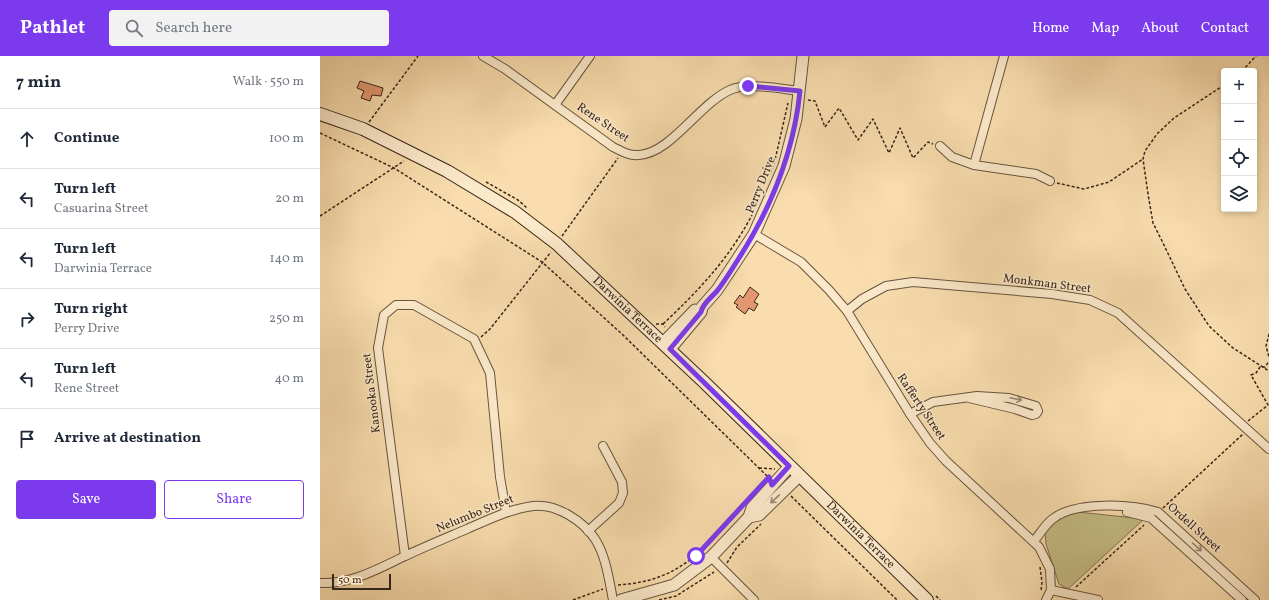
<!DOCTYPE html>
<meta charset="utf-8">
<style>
body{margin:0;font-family:Vollkorn,serif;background:#f2f2f3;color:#1f2937}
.controls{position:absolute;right:12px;top:12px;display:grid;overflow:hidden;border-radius:4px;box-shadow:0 2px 6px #0003}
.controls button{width:36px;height:36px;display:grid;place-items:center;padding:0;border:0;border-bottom:1px solid #e0e1e3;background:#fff;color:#1f2937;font:20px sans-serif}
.scale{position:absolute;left:12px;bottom:10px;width:59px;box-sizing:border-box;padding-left:4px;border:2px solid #382618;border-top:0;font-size:11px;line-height:14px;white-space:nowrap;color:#382618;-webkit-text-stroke:3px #fbe9ca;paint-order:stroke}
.stop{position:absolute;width:12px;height:12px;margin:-9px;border:3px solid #7c3aed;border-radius:50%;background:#fff}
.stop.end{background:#7c3aed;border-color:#fff;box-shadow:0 1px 4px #0008}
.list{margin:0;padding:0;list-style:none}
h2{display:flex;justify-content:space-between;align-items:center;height:52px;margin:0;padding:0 16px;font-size:17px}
h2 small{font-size:13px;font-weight:400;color:#747a83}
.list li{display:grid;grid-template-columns:26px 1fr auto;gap:12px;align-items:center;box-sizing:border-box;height:60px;padding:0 16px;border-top:1px solid #e0e1e3}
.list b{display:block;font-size:15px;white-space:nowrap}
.list p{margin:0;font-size:13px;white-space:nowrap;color:#747a83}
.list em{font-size:13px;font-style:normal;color:#747a83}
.actions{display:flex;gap:8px;padding:12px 16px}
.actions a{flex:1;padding:9px 0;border:1px solid #7c3aed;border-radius:4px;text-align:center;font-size:14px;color:#7c3aed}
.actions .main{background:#7c3aed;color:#fff}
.icon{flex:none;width:22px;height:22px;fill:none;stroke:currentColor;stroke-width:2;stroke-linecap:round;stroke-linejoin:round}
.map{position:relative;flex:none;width:949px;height:544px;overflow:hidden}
header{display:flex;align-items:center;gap:24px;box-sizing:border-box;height:56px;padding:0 20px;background:#7c3aed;color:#fff}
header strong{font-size:19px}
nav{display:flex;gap:22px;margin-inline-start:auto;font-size:14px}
.search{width:280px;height:36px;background:#f2f2f3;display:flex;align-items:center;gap:10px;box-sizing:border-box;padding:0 14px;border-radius:4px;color:#747a83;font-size:15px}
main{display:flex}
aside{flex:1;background:#fff}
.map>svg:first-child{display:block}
</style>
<header>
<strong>Pathlet</strong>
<div class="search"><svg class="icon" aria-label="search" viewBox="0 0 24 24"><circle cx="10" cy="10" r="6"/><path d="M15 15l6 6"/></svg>Search here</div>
<nav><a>Home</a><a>Map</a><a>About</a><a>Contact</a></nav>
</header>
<main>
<aside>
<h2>7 min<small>Walk · 550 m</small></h2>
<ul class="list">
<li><svg class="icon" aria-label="ahead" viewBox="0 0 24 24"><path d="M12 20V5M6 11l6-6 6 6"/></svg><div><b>Continue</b></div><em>100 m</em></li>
<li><svg class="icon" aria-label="left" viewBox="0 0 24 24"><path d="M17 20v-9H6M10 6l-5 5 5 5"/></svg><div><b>Turn left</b><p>Casuarina Street</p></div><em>20 m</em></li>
<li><svg class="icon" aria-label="left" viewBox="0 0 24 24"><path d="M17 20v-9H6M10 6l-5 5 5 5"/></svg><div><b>Turn left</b><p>Darwinia Terrace</p></div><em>140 m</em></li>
<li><svg class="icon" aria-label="right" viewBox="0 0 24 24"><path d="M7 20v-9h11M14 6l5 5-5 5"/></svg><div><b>Turn right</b><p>Perry Drive</p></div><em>250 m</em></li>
<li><svg class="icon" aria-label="left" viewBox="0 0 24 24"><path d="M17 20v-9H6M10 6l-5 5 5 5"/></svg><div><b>Turn left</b><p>Rene Street</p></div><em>40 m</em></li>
<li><svg class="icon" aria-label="arrive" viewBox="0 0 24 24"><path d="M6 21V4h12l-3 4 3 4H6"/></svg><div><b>Arrive at destination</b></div></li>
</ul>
<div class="actions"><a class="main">Save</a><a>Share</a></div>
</aside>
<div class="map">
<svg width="949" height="544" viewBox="0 0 949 544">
<rect width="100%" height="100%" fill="#f9ddae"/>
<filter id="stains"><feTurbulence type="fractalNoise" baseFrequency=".005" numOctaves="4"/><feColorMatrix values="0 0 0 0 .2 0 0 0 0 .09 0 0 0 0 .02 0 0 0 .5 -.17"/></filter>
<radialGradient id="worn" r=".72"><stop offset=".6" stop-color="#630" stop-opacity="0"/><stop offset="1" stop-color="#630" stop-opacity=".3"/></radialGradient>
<path fill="#c6be85" stroke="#7f724e" d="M758 456 824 463 748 533 739 528 726 488 725 476 740 462Z"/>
<g fill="#e29771" stroke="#382618">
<path d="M40 25 63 32 61 40 52 39 50 45 41 42 44 35 37 32Z"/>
<path d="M430 231 439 238 434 246 438 248 434 255 429 252 425 258 416 251 418 249 414 247 420 239 423 242Z"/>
</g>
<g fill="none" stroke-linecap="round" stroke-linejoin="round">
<g stroke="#68543e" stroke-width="10">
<g id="minor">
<path d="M163 0 185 13 293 91C301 95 309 100 319 99 351 97 379 48 410 34 427 26 461 33 480 35"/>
<path d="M235 49 270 0"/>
<path d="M620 90 632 101 654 109 716 118 730 125"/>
<path d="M654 109 684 0"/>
<path d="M434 178 481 206 509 234 527 255 590 358 610 387 626 405 719 491 730 513 731 534 726 544"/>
<path d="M527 255 542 243 566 230 593 226 732 238 770 244 798 257 949 393"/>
<path d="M590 358 613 346 657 340 689 342 716 350 718 355 716 358 712 359 695 353 649 342"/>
<path d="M807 456 831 462 922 544"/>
<path d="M268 475 299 447 303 437 302 426 283 390"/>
<path d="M714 485C720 478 726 467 734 462 757 445 812 448 838 456L935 544"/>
<path d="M85 500 58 292 64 259 76 249H94L154 283 170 317 180 421 186 456"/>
<path d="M391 501 434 544"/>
<path d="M0 527C31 528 56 514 83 501 104 491 126 482 147 473 168 464 190 453 213 450 236 447 263 465 275 483 286 500 289 524 293 544"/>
<path d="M731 534 778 544"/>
</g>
</g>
<g stroke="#68543e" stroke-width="13">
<g id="tertiary">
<path d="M343 287 375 254"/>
<path d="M350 293 381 256 382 251 397 234 434 178 464 110 476 63 483 0"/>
<path d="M429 461 439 459 479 420"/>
<path d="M301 544 354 529 391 501 429 461 432 452 469 411"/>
</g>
</g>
<g stroke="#382618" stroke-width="14">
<g id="secondary">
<path id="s1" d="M0 58 43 73 127 115 195 156 237 188 384 326 607 544"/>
</g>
</g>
<g stroke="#382618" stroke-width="1.5" stroke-dasharray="3 2" stroke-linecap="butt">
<path d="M922 15 936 0"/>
<path d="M904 29 854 62 837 78 825 95 823 103 828 138 833 167 843 187 865 233 889 270 913 292 949 315"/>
<path d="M488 44 495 45 505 71 519 52 538 84 553 63 569 97 580 72 593 102 608 86 613 88"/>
<path d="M49 66 98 0"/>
<path d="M0 77 74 112 222 206 302 278 448 421"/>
<path d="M450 117 455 104 468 47"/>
<path d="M166 126 198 144 207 152"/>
<path d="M737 127 764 133 789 126 823 103"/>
<path d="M0 160 84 105"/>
<path d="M242 180 298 102"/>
<path d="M336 268H343L345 271"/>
<path d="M343 268C379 234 408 204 432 159"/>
<path d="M949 278 946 290 949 301"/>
<path d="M161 281 170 273 231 196"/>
<path d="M928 365 948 349 931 319 936 317 940 311H945L949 305"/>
<path d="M439 412 455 413"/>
<path d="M471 440 577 544"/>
<path d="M843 452 923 378"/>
<path d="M407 507 417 491 441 468"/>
<path d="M720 511 722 526 721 535"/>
<path d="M298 529C362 525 383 493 423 449"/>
<path d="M756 531 824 469"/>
<path d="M616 540 620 544"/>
<path d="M253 544 283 533"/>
<path d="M339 544 356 540 394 516"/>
</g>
<use href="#minor" stroke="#fbe9ca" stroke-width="8"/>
<use href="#tertiary" stroke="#fbe9ca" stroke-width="11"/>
<use href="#secondary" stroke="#fbe9ca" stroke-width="12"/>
</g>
<defs><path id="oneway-shaft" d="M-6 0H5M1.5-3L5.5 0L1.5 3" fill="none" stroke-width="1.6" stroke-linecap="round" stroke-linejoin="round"/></defs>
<g stroke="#9a8871">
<use href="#oneway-shaft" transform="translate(696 343) rotate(12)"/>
<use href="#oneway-shaft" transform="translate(455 443) rotate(137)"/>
<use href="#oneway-shaft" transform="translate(877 491) rotate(42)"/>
</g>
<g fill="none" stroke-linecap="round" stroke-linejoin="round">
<path stroke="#7c3aed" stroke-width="5" d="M376 500 449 421 452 429 469 410 350 293 381 256C383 247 391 242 397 235 405 225 412 213 419 202 451 152 474 94 480 35L428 30"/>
</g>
<g text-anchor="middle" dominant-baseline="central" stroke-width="3" stroke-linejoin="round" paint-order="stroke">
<g font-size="12" fill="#382618" stroke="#fbe9ca">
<text transform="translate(283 67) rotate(34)">Rene Street</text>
<text transform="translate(441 129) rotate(-68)">Perry Drive</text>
<text transform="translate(727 228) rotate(7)">Monkman Street</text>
<text stroke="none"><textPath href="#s1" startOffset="368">Darwinia Terrace</textPath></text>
<text transform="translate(52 337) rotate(-97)">Kanooka Street</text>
<text transform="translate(601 351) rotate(56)">Rafferty Street</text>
<text transform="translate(155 458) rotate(-22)">Nelumbo Street</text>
<text transform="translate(874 472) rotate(42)">Ordell Street</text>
<text stroke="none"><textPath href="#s1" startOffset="692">Darwinia Terrace</textPath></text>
</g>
</g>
<rect width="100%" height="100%" filter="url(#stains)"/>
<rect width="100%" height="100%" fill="url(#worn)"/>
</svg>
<div class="controls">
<button>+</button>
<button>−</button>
<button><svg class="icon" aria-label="locate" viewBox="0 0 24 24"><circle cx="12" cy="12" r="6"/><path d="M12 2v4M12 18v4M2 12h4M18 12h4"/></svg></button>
<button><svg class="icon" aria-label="layers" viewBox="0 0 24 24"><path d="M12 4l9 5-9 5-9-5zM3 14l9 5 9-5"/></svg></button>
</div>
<div class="scale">50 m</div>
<div class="stop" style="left:376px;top:500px"></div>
<div class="stop end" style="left:428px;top:30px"></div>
</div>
</main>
